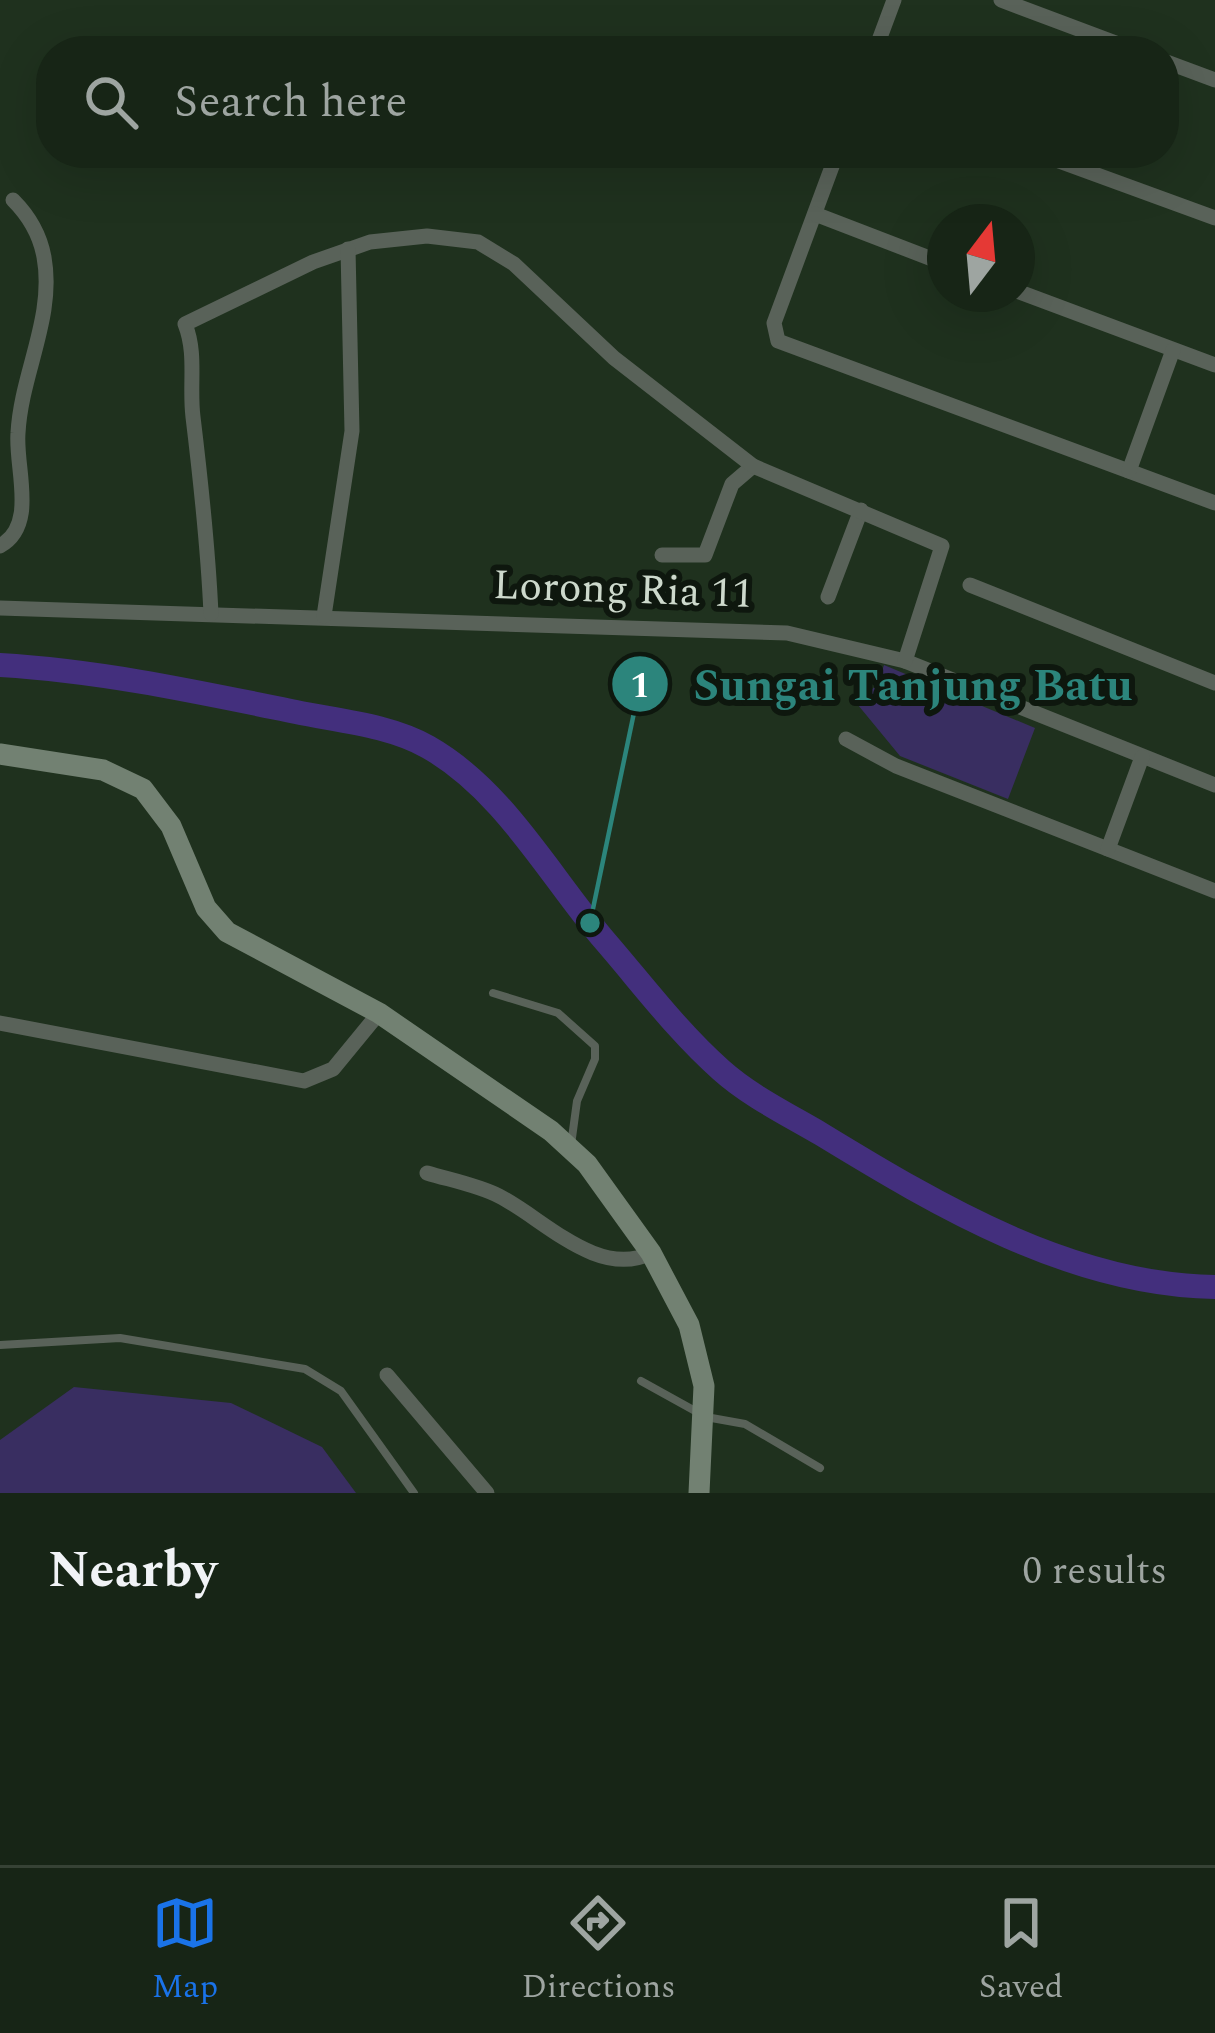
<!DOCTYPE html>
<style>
body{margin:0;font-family:Spectral,serif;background:#202d1f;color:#f1f3f6}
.compass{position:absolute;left:927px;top:204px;width:108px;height:108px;border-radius:50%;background:#172516;box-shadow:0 12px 48px #0002;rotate:16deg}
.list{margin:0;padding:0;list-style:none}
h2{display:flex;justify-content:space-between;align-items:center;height:156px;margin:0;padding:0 48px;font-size:51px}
h2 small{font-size:39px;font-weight:400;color:#9ea5a1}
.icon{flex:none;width:66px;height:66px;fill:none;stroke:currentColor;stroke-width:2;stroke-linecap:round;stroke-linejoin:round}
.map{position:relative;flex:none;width:1215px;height:1493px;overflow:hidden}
.search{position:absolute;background:#172516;box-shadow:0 12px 48px #0002;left:36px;right:36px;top:36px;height:132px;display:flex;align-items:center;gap:30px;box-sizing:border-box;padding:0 42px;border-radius:48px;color:#9ea5a1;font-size:45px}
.sheet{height:372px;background:#172516}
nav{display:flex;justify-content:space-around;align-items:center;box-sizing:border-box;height:168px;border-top:3px solid #364235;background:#172516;font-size:33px;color:#9ea5a1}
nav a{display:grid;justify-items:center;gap:6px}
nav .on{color:#1a73e8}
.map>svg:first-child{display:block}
</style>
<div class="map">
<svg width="1215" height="1493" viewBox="0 0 1215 1493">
<rect width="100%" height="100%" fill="#1f311e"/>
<g fill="#392e61">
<path d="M884 665 1035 728 1008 799 900 756 858 705 878 683Z"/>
<path d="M74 1387 231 1403 322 1447 356 1493H0V1440Z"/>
</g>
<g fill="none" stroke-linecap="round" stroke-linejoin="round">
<path stroke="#432f7d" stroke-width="24" d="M0 665C101 671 198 692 296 712 339 721 389 725 428 747 504 790 550 877 605 941 643 985 678 1032 721 1070 750 1096 787 1114 821 1134 939 1206 1072 1285 1215 1287"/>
<g stroke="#596259" stroke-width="8">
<path d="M493 993 558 1013 595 1046V1059L577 1101 571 1145"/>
<path d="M0 1345 120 1338 305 1369 341 1391 414 1493"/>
<path d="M641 1381 706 1417 745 1424 820 1468"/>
</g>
<g stroke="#596259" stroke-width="15">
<path d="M1001 0 1137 51"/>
<path d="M875 51 894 0"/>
<path d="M1164 61 1215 80"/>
<path d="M837 153 774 323 778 341 1215 503"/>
<path d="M1037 153 1215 218"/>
<path d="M815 214 945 264"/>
<path d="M1017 291 1215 365"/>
<path d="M1129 471 1173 350"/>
<path d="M0 546C38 525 15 468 18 433 21 374 55 317 44 257 40 235 29 216 13 200"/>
<path d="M662 555H705L732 484 753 466"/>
<path d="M970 585 1215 683"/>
<path d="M828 597 861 510"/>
<path d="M0 608 787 633 905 661 1215 785"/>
<path d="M211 614C208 547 201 483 193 417 189 385 197 354 185 324L313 262 370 242 427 236 478 242 514 264 614 358 753 466 942 546 905 661"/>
<path d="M324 616 352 431 348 249"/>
<path d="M846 739 896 766 1215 891"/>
<path d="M1108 849 1142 757"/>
<path d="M0 1023 304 1081 333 1069 379 1013"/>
<path d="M427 1173C450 1180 477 1185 499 1196 544 1219 598 1279 651 1253"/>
<path d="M387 1375 487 1493"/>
</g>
<path stroke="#728172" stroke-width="21" d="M0 754 103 770 143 789 171 826 206 908 227 932 379 1013 551 1131 587 1164 651 1253 689 1325 704 1386 699 1493"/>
</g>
<g text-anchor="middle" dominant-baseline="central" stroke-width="12" stroke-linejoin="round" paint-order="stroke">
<g font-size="42" fill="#cdd9cc" stroke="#0e170e">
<text transform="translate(623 590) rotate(2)">Lorong Ria 11</text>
</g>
</g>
<path fill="none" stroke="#2c857c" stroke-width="4.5" d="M590 923L640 684"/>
<g fill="#2c857c" stroke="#0e170e" stroke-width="4.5">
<circle cx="590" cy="923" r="12"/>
<circle cx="640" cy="684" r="30"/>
</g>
<g font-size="36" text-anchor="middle" font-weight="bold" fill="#fff">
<text x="640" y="697">1</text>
</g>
<g font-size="45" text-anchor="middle" font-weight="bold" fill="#2c857c" stroke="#0e170e" stroke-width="12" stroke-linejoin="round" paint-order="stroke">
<text x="913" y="700">Sungai Tanjung Batu</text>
</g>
</svg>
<svg class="compass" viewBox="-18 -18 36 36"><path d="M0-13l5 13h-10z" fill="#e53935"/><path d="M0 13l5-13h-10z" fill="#9ea5a1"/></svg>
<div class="search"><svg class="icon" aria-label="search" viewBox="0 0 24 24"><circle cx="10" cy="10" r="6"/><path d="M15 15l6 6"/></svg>Search here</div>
</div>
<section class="sheet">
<h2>Nearby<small>0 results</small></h2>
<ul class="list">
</ul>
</section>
<nav>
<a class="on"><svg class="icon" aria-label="map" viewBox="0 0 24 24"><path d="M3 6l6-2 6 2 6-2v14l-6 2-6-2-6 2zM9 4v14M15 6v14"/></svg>Map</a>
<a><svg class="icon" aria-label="directions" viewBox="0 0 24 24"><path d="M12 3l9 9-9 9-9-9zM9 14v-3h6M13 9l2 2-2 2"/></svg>Directions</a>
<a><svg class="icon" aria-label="saved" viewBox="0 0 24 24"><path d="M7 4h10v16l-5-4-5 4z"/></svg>Saved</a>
</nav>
